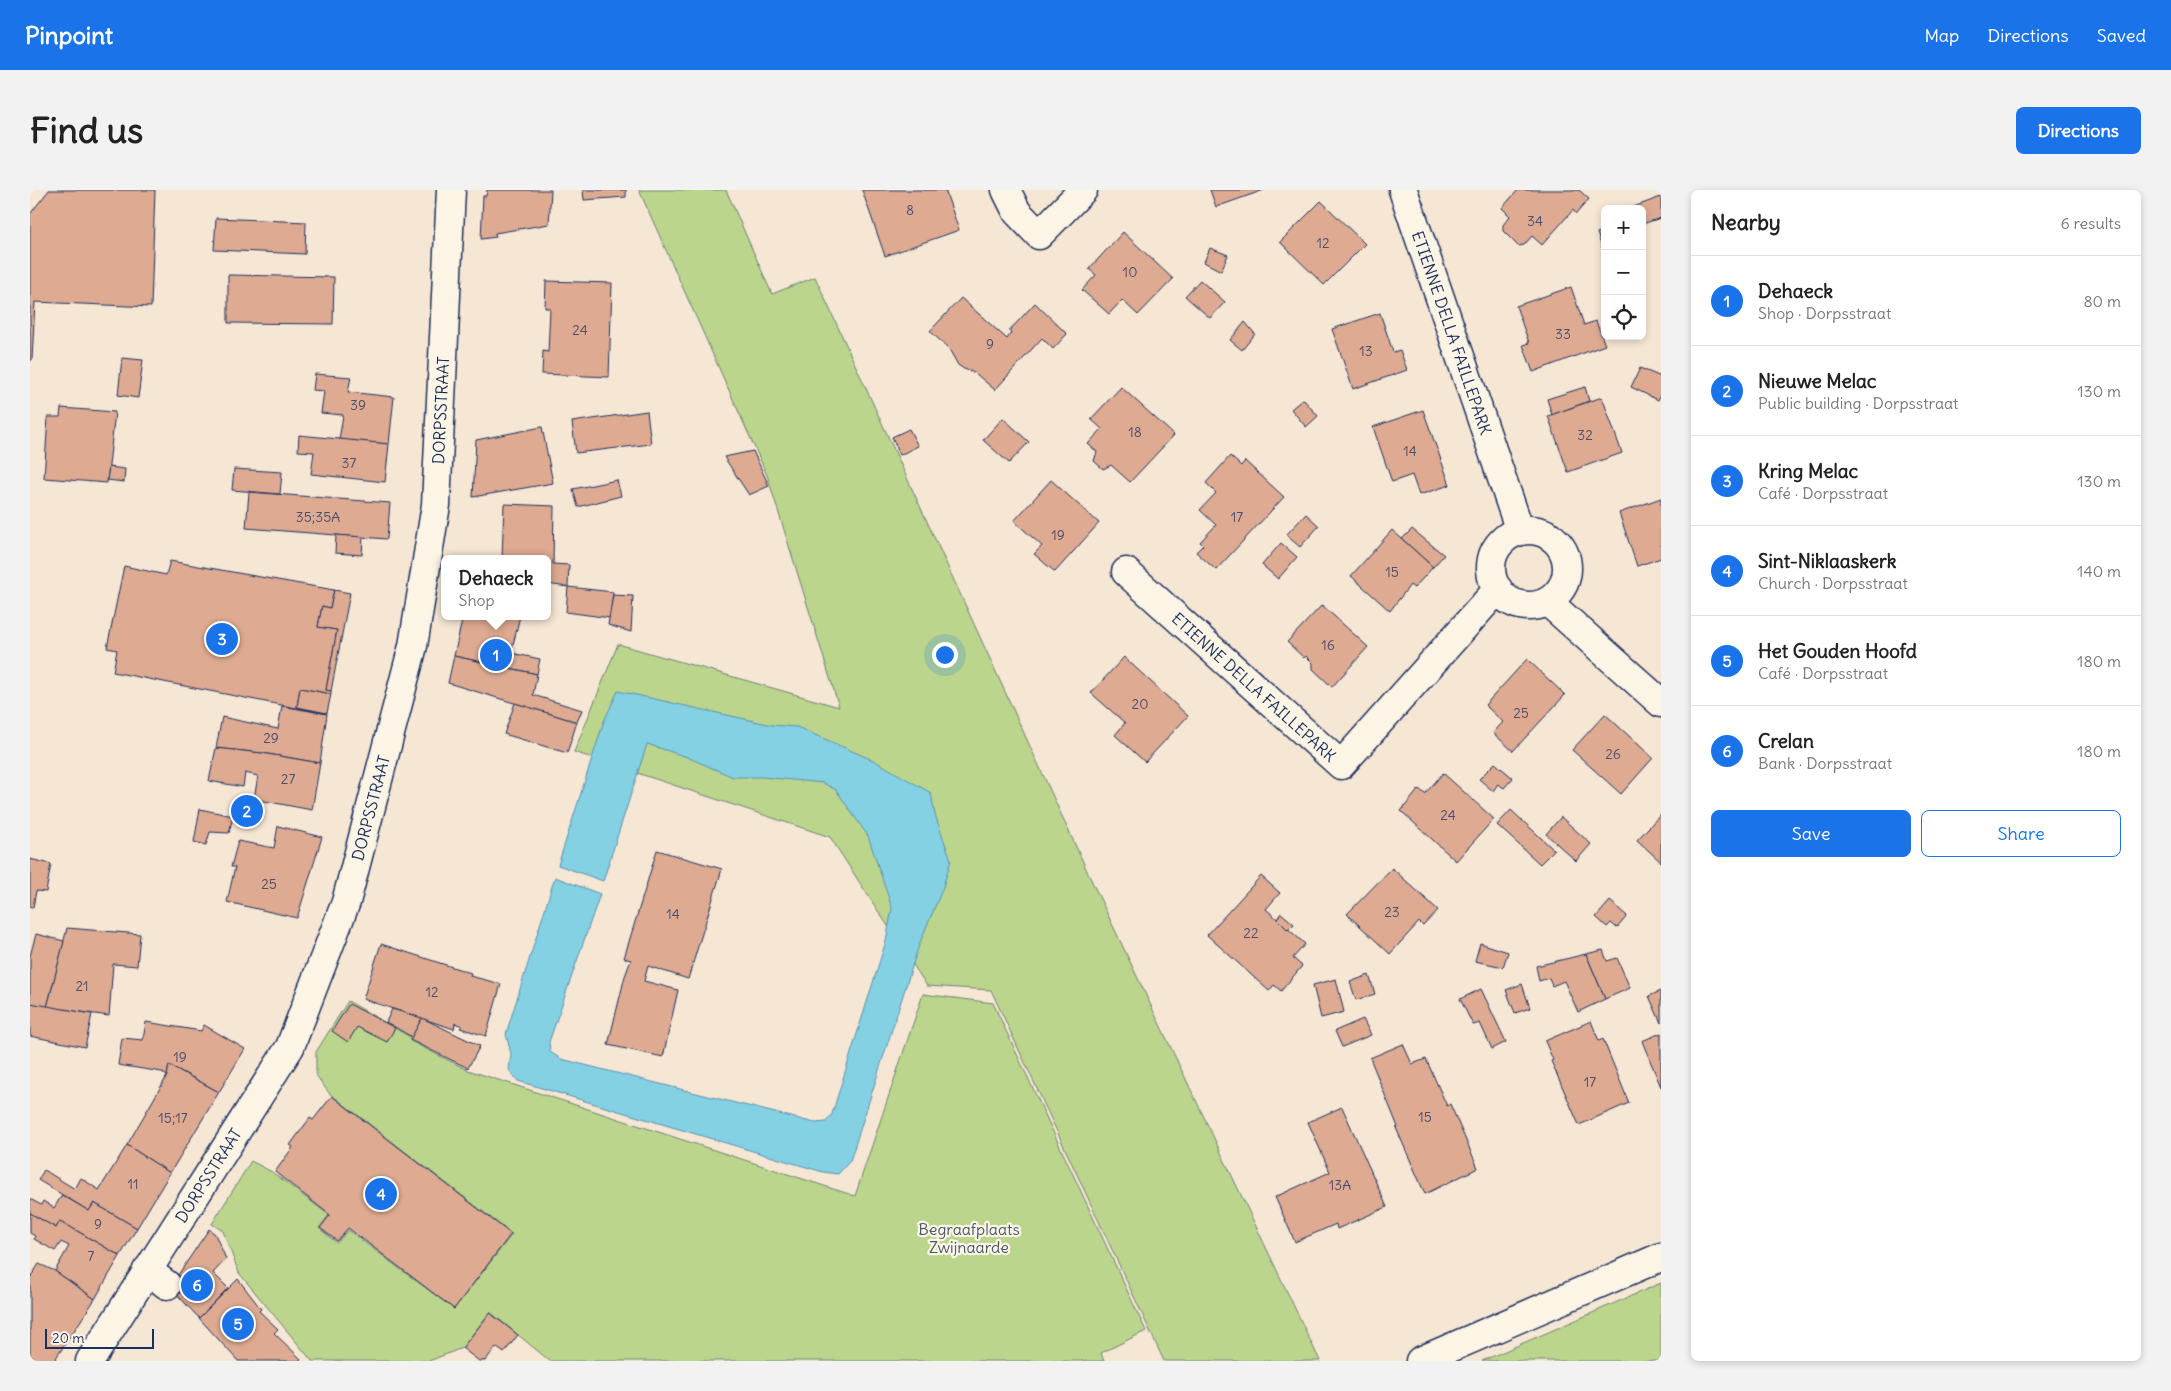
<!DOCTYPE html>
<meta charset="utf-8">
<style>
body{margin:0;font-family:Delius,sans-serif;background:#f2f2f2;color:#222}
.controls{position:absolute;right:15px;top:15px;display:grid;overflow:hidden;border-radius:8px;box-shadow:0 2px 8px #0003}
.controls button{width:45px;height:45px;display:grid;place-items:center;padding:0;border:0;border-bottom:1px solid #e0e0e0;background:#fff;color:#222;font:25px sans-serif}
.scale{position:absolute;left:15px;bottom:12px;width:109px;box-sizing:border-box;padding-left:5px;border:2px solid #1b2f5e;border-top:0;font-size:14px;line-height:18px;white-space:nowrap;color:#1b2f5e;-webkit-text-stroke:4px #fcf5e5;paint-order:stroke}
.you{position:absolute;left:914px;top:464px;width:18px;height:18px;margin:-12px;border:4px solid #fff;border-radius:50%;background:#1a73e8;box-shadow:0 0 0 8px #1a73e833}
.badge{display:grid;place-items:center;width:32px;height:32px;border-radius:50%;background:#1a73e8;color:#fff;font-size:16px;font-weight:700}
.pin{position:absolute;translate:-50% -50%;border:2px solid #fff;box-shadow:0 1px 5px #0006}
.popup{position:absolute;left:411px;top:365px;width:110px;height:65px;box-sizing:border-box;display:grid;place-content:center;border-radius:8px;background:#fff;filter:drop-shadow(0 1px 4px #0005);font-size:16px;white-space:nowrap;color:#767676}
.popup b{font-size:19px;color:#222}
.popup::after{content:'';position:absolute;left:50%;top:100%;margin-left:-10px;border:10px solid transparent;border-top-color:#fff}
.list{margin:0;padding:0;list-style:none}
h2{display:flex;justify-content:space-between;align-items:center;height:65px;margin:0;padding:0 20px;font-size:21px}
h2 small{font-size:16px;font-weight:400;color:#767676}
.list li{display:grid;grid-template-columns:32px 1fr auto;gap:15px;align-items:center;box-sizing:border-box;height:90px;padding:0 20px;border-top:1px solid #e0e0e0}
.list b{display:block;font-size:19px;white-space:nowrap}
.list p{margin:0;font-size:16px;white-space:nowrap;color:#767676}
.list em{font-size:16px;font-style:normal;color:#767676}
.actions{display:flex;gap:10px;padding:15px 20px}
.actions a{flex:1;padding:11px 0;border:1px solid #1a73e8;border-radius:8px;text-align:center;font-size:18px;color:#1a73e8}
.actions .main{background:#1a73e8;color:#fff}
.icon{flex:none;width:28px;height:28px;fill:none;stroke:currentColor;stroke-width:2;stroke-linecap:round;stroke-linejoin:round}
.map{position:relative;flex:none;width:1631px;height:1171px;overflow:hidden;border-radius:8px}
header{display:flex;align-items:center;gap:30px;box-sizing:border-box;height:70px;padding:0 25px;background:#1a73e8;color:#fff}
header strong{font-size:24px}
nav{display:flex;gap:28px;margin-inline-start:auto;font-size:18px}
.intro{display:flex;align-items:center;justify-content:space-between;box-sizing:border-box;height:120px;padding:0 30px}
h1{margin:0;font-size:35px}
.button{padding:12px 22px;border-radius:8px;background:#1a73e8;color:#fff;font-size:18px;font-weight:700}
main{display:flex;gap:30px;padding:0 30px}
aside{flex:1;background:#fff;border-radius:8px;box-shadow:0 2px 8px #0003}
.map>svg:first-child{display:block}
</style>
<header>
<strong>Pinpoint</strong>
<nav><a>Map</a><a>Directions</a><a>Saved</a></nav>
</header>
<div class="intro"><h1>Find us</h1><a class="button">Directions</a></div>
<main>
<div class="map">
<svg width="1631" height="1171" viewBox="0 0 1631 1171">
<rect width="100%" height="100%" fill="#f6e6d4"/>
<filter id="ink" filterUnits="userSpaceOnUse"><feTurbulence type="fractalNoise" baseFrequency=".02" numOctaves="2"/><feDisplacementMap in="SourceGraphic" scale="10" xChannelSelector="R" yChannelSelector="G"/><feConvolveMatrix kernelMatrix="1 2 1 2 8 2 1 2 1" color-interpolation-filters="sRGB"/></filter>
<g filter="url(#ink)">
<g fill="#bcd58c" stroke="#6c8275">
<path d="M609 0H696L742 104 785 87 1064 696 1290 1171H1134L961 800 897 796 800 647 544 562 588 454 809 517 737 285Z"/>
<path d="M893 804 963 813 1116 1141 1071 1163 1074 1171H520L460 1122 432 1158 399 1171H282L209 1083 193 1041 182 1034 221 971 242 982 299 1025 289 1038 307 1053 318 1040 424 1119 482 1044 299 903 286 885V862L318 811 380 847V851L438 880 825 1006Z"/>
<path d="M1631 1093V1171H1452Z"/>
</g>
<path fill="#84d1e4" stroke="#5a90ae" d="M588 501 742 535 767 537 845 571 901 603 905 625 921 670 912 700 889 755 820 971 808 984 793 982 488 891 479 880 481 864 476 844 525 687 570 704 519 852 520 862 531 869 785 933 796 932 802 924 856 751 862 718 838 646 806 600 793 593 732 587H703L657 567 617 554 573 691 528 675 574 531Z"/>
<g fill="#deaa91" stroke="#1b2f5e">
<path d="M19 0H125L121 117 5 112 2 170H0V24Z"/>
<path d="M457 0H521L519 34 465 43 466 47 451 49 453 6H456Z"/>
<path d="M553 0H596V7L554 10Z"/>
<path d="M832 0H915L929 40 855 66Z"/>
<path d="M1180 0H1234L1186 17Z"/>
<path d="M1488 0H1549L1559 9 1546 24 1543 20 1512 55 1502 46 1494 55 1488 56 1473 41V35L1480 26 1472 18Z"/>
<path d="M1631 7V28L1612 34V19H1598Z"/>
<path d="M1291 11 1335 54 1294 95 1250 52Z"/>
<path d="M186 28 276 32 275 64 184 60Z"/>
<path d="M1575 40V59L1573 60 1567 43Z"/>
<path d="M1093 42 1143 89 1108 125 1092 110 1079 124 1052 100 1066 85 1059 79Z"/>
<path d="M1180 58 1198 65 1191 81 1174 72Z"/>
<path d="M198 85 304 87 303 134 198 133Z"/>
<path d="M1170 90 1195 112 1180 128 1155 106Z"/>
<path d="M516 91 582 93 579 187 512 184 513 161 518 162 520 118H515Z"/>
<path d="M1541 97 1554 135 1566 131 1575 155 1503 182 1493 155 1499 153 1486 116Z"/>
<path d="M931 108 977 149 981 143 979 141 1005 113 1037 144 1023 159 1012 148 965 200 945 183 934 179 928 175 919 159 900 141Z"/>
<path d="M1350 123 1363 162 1370 160 1377 180 1323 199 1302 139Z"/>
<path d="M1215 132 1225 144 1212 160 1200 150Z"/>
<path d="M92 168 113 170 108 208 88 205Z"/>
<path d="M1610 178 1631 187V204L1628 210 1601 197Z"/>
<path d="M285 184 321 187 318 202 364 207 359 254 309 250 313 225 291 223 294 201 283 200Z"/>
<path d="M1091 197 1144 245 1100 292 1081 275 1073 279 1064 271 1067 262 1058 254 1072 239 1061 229Z"/>
<path d="M1555 197 1559 211 1522 225 1517 209Z"/>
<path d="M1572 207 1592 263 1538 282 1518 226Z"/>
<path d="M1273 209 1288 226 1276 237 1261 219Z"/>
<path d="M31 218 85 222 77 293 14 288 18 227H30Z"/>
<path d="M1393 220 1420 295 1389 305 1382 285 1362 292 1343 237Z"/>
<path d="M617 221 621 254 546 263 542 232Z"/>
<path d="M973 228 999 252 979 273 953 250Z"/>
<path d="M512 237 523 293 443 307 446 250Z"/>
<path d="M879 239 888 256 870 265 862 247Z"/>
<path d="M269 245 359 254 355 292 281 284 284 262 268 261Z"/>
<path d="M723 261 739 296 719 305 694 267Z"/>
<path d="M1200 266 1211 276 1215 271 1254 307 1186 380 1166 362 1173 355 1170 352 1186 335 1170 320 1186 303 1176 293Z"/>
<path d="M79 277 95 279 94 292 77 290Z"/>
<path d="M204 279 252 282 250 304 202 300Z"/>
<path d="M587 290 591 306 548 317 543 299Z"/>
<path d="M1021 290 1069 333 1025 382 1004 364 1012 356 984 331Z"/>
<path d="M219 302 360 313 357 349 216 338Z"/>
<path d="M1631 308V368L1607 376 1589 323Z"/>
<path d="M474 314 524 316 523 374 539 375 538 397 517 394V369H472Z"/>
<path d="M1276 324 1289 336 1270 357 1256 345Z"/>
<path d="M1382 339 1414 365 1403 377 1372 349Z"/>
<path d="M1362 340 1403 377 1384 398 1380 395 1360 421 1321 386Z"/>
<path d="M306 345 333 347 332 365 305 363Z"/>
<path d="M1251 353 1267 367 1248 389 1232 375Z"/>
<path d="M140 371 304 400 300 418 292 416 288 437 307 440 296 500 301 501V504L270 498 267 517 297 524 83 482 87 460 77 458 94 376 136 385Z"/>
<path d="M538 397 583 402 580 428 536 422Z"/>
<path d="M304 400 320 403 301 501 296 500 307 440 288 437 292 416 300 418Z"/>
<path d="M583 405 603 406 601 442 578 435Z"/>
<path d="M1292 415 1338 457 1302 497 1283 479V473L1276 466 1274 468 1257 452Z"/>
<path d="M433 426H490L481 463 510 469 507 484 424 466Z"/>
<path d="M424 466 507 484 503 505 552 520 547 532 418 493Z"/>
<path d="M1094 467 1158 526 1115 572 1085 545 1095 533 1061 503Z"/>
<path d="M1497 469 1535 505 1483 561 1463 543 1473 532 1455 515Z"/>
<path d="M270 498 301 504 297 523 267 517Z"/>
<path d="M485 513 547 532 537 563 474 544Z"/>
<path d="M252 516 297 524 290 573 232 563 186 558 192 527 248 539Z"/>
<path d="M1575 524 1623 568 1591 604 1542 560Z"/>
<path d="M186 558 232 563 290 573 282 620 224 609 228 586 215 583 213 597 179 591Z"/>
<path d="M1465 573 1483 588 1474 598 1468 594 1463 601 1449 589Z"/>
<path d="M1413 583 1464 629 1426 671 1371 621 1389 599 1395 604Z"/>
<path d="M170 619 203 626 199 643 180 642 176 655 164 652Z"/>
<path d="M1481 620 1524 660 1510 674 1467 635Z"/>
<path d="M1631 624V672L1607 650Z"/>
<path d="M1531 627 1561 654 1546 671 1516 644Z"/>
<path d="M248 636 292 647 267 728 197 712 205 677H201L208 651 244 658Z"/>
<path d="M627 660 692 679 658 789 618 776 614 791 648 800 633 867 578 855 595 786 601 770 594 768Z"/>
<path d="M0 669 21 674 16 702 6 701 3 717H0Z"/>
<path d="M1362 678 1408 720 1393 736 1389 732 1360 764 1317 724Z"/>
<path d="M1231 686 1250 703 1236 719 1275 754 1263 768 1272 776 1251 801 1244 795 1239 801 1177 745Z"/>
<path d="M1580 711 1597 726 1587 738 1581 733 1577 737 1566 727Z"/>
<path d="M1251 723 1264 734 1258 740 1247 729Z"/>
<path d="M37 738 110 744 107 776 83 774 79 826 17 817Z"/>
<path d="M6 744 34 751 17 817 0 813V766Z"/>
<path d="M1450 753 1478 762 1473 777 1445 771Z"/>
<path d="M351 754 441 783 440 786 471 794 456 846 430 838 432 836 425 833 424 839 333 809Z"/>
<path d="M1573 760 1577 771 1587 768 1600 798 1575 809 1556 764Z"/>
<path d="M1556 764 1575 809 1548 822 1534 791 1522 796 1519 788 1509 791 1506 776Z"/>
<path d="M1339 785 1345 804 1326 810 1320 792Z"/>
<path d="M1306 789 1314 822 1291 828 1283 795Z"/>
<path d="M1492 794 1500 818 1485 823 1476 800Z"/>
<path d="M1451 799 1476 852 1462 859 1450 833 1443 835 1430 809Z"/>
<path d="M1631 801V833L1619 806Z"/>
<path d="M0 813 62 824 55 857 0 846Z"/>
<path d="M319 814 365 838 357 852 327 837 318 852 302 841Z"/>
<path d="M362 819 392 828 382 847 356 832Z"/>
<path d="M392 828 450 856 438 878 380 850Z"/>
<path d="M1333 829 1341 845 1312 857 1305 841Z"/>
<path d="M1561 831 1569 851 1573 849 1599 913 1549 935 1521 871 1523 870 1515 851Z"/>
<path d="M116 832 171 841 174 835 215 859 189 902 139 875 137 886 132 882 88 875 92 848 113 850Z"/>
<path d="M1631 843V897L1612 851Z"/>
<path d="M1373 854 1382 874 1396 869 1417 916 1420 914 1448 978 1395 1004 1366 938 1368 937 1340 868Z"/>
<path d="M139 875 189 902 140 983 97 955 137 886Z"/>
<path d="M302 906 481 1044 424 1119 318 1038 307 1051 290 1038 300 1025 245 982 263 957 260 955 280 928 283 930Z"/>
<path d="M1312 917 1357 1017 1307 1039 1306 1034 1265 1052 1245 1007 1300 982 1278 932Z"/>
<path d="M97 955 140 983 107 1038 64 1013 59 1021 8 990 14 980 45 999 51 988 69 1000Z"/>
<path d="M32 1005 59 1021 64 1013 107 1038 90 1066 30 1031 26 1038 0 1023V1009L11 1015 13 1011 24 1018Z"/>
<path d="M0 1023 26 1038 30 1031 90 1066 65 1109 25 1081 39 1056 31 1052 25 1061 4 1049 5 1046 0 1043Z"/>
<path d="M179 1039 185 1044 196 1069 183 1083 198 1098 169 1128 140 1097Z"/>
<path d="M9 1074 25 1081 65 1109 24 1171H7L0 1166V1088Z"/>
<path d="M208 1089 231 1119 229 1121 248 1139 244 1143 271 1169 269 1171H208L169 1128Z"/>
<path d="M460 1123 488 1145 474 1163 466 1157 455 1171H449L432 1158Z"/>
</g>
<g fill="none" stroke-linecap="round" stroke-linejoin="round">
<g stroke="#1b2f5e" stroke-width="31">
<path id="pedestrian" d="M117 1080 137 1095"/>
</g>
<g stroke="#1b2f5e" stroke-width="31">
<g id="minor">
<path d="M976 0 987 22 1009 45 1053 0"/>
<path id="s1" d="M1373 0 1490 341"/>
<circle cx="1499" cy="378" r="38"/>
<path id="s2" d="M1096 382 1311 575 1468 399"/>
<path d="M1518 412 1631 513"/>
<path id="s3" d="M60 1171 260 857 316 712 383 456 406 315 421 0"/>
<path d="M1390 1171 1631 1067"/>
</g>
</g>
<use href="#pedestrian" stroke="#fcf5e5" stroke-width="28"/>
<use href="#minor" stroke="#fcf5e5" stroke-width="28"/>
</g>
</g>
<g text-anchor="middle" dominant-baseline="central" stroke-width="4.5" stroke-linejoin="round" paint-order="stroke">
<g font-size="14" fill="#4c4e6b">
<text x="880" y="20">8</text>
<text x="1505" y="31">34</text>
<text x="1293" y="53">12</text>
<text x="1100" y="82">10</text>
<text x="550" y="140">24</text>
<text x="1533" y="144">33</text>
<text x="960" y="154">9</text>
<text x="1336" y="161">13</text>
<text x="328" y="215">39</text>
<text x="1105" y="242">18</text>
<text x="1555" y="245">32</text>
<text x="1380" y="261">14</text>
<text x="319" y="273">37</text>
<text x="288" y="327">35;35A</text>
<text x="1207" y="327">17</text>
<text x="1028" y="345">19</text>
<text x="1362" y="382">15</text>
<text x="1298" y="455">16</text>
<text x="1110" y="514">20</text>
<text x="1491" y="523">25</text>
<text x="241" y="548">29</text>
<text x="1583" y="564">26</text>
<text x="258" y="589">27</text>
<text x="1418" y="625">24</text>
<text x="239" y="694">25</text>
<text x="1362" y="722">23</text>
<text x="643" y="724">14</text>
<text x="1221" y="743">22</text>
<text x="52" y="796">21</text>
<text x="402" y="802">12</text>
<text x="150" y="867">19</text>
<text x="1560" y="892">17</text>
<text x="1395" y="927">15</text>
<text x="143" y="928">15;17</text>
<text x="103" y="994">11</text>
<text x="1310" y="995">13A</text>
<text x="68" y="1034">9</text>
<text x="61" y="1066">7</text>
</g>
<g font-size="16" fill="#1b2f5e" stroke="#fcf5e5">
<text stroke="none"><textPath href="#s1" startOffset="151">ETIENNE DELLA FAILLEPARK</textPath></text>
<text stroke="none"><textPath href="#s3" startOffset="1030">DORPSSTRAAT</textPath></text>
<text stroke="none"><textPath href="#s2" startOffset="172">ETIENNE DELLA FAILLEPARK</textPath></text>
<text stroke="none"><textPath href="#s3" startOffset="625">DORPSSTRAAT</textPath></text>
<text stroke="none"><textPath href="#s3" startOffset="220">DORPSSTRAAT</textPath></text>
</g>
<g font-size="16" fill="#43586a" stroke="#fcf5e5">
<text x="939" y="1039">Begraafplaats<tspan x="939" dy="18">Zwijnaarde</tspan></text>
</g>
</g>
</svg>
<div class="controls">
<button>+</button>
<button>−</button>
<button><svg class="icon" aria-label="locate" viewBox="0 0 24 24"><circle cx="12" cy="12" r="6"/><path d="M12 2v4M12 18v4M2 12h4M18 12h4"/></svg></button>
</div>
<div class="scale">20 m</div>
<div class="you"></div>
<div class="pin badge" style="left:466px;top:465px">1</div>
<div class="popup"><b>Dehaeck</b>Shop</div>
<div class="pin badge" style="left:217px;top:621px">2</div>
<div class="pin badge" style="left:192px;top:449px">3</div>
<div class="pin badge" style="left:351px;top:1004px">4</div>
<div class="pin badge" style="left:208px;top:1134px">5</div>
<div class="pin badge" style="left:167px;top:1095px">6</div>
</div>
<aside>
<h2>Nearby<small>6 results</small></h2>
<ul class="list">
<li><span class="badge">1</span><div><b>Dehaeck</b><p>Shop · Dorpsstraat</p></div><em>80 m</em></li>
<li><span class="badge">2</span><div><b>Nieuwe Melac</b><p>Public building · Dorpsstraat</p></div><em>130 m</em></li>
<li><span class="badge">3</span><div><b>Kring Melac</b><p>Café · Dorpsstraat</p></div><em>130 m</em></li>
<li><span class="badge">4</span><div><b>Sint-Niklaaskerk</b><p>Church · Dorpsstraat</p></div><em>140 m</em></li>
<li><span class="badge">5</span><div><b>Het Gouden Hoofd</b><p>Café · Dorpsstraat</p></div><em>180 m</em></li>
<li><span class="badge">6</span><div><b>Crelan</b><p>Bank · Dorpsstraat</p></div><em>180 m</em></li>
</ul>
<div class="actions"><a class="main">Save</a><a>Share</a></div>
</aside>
</main>
